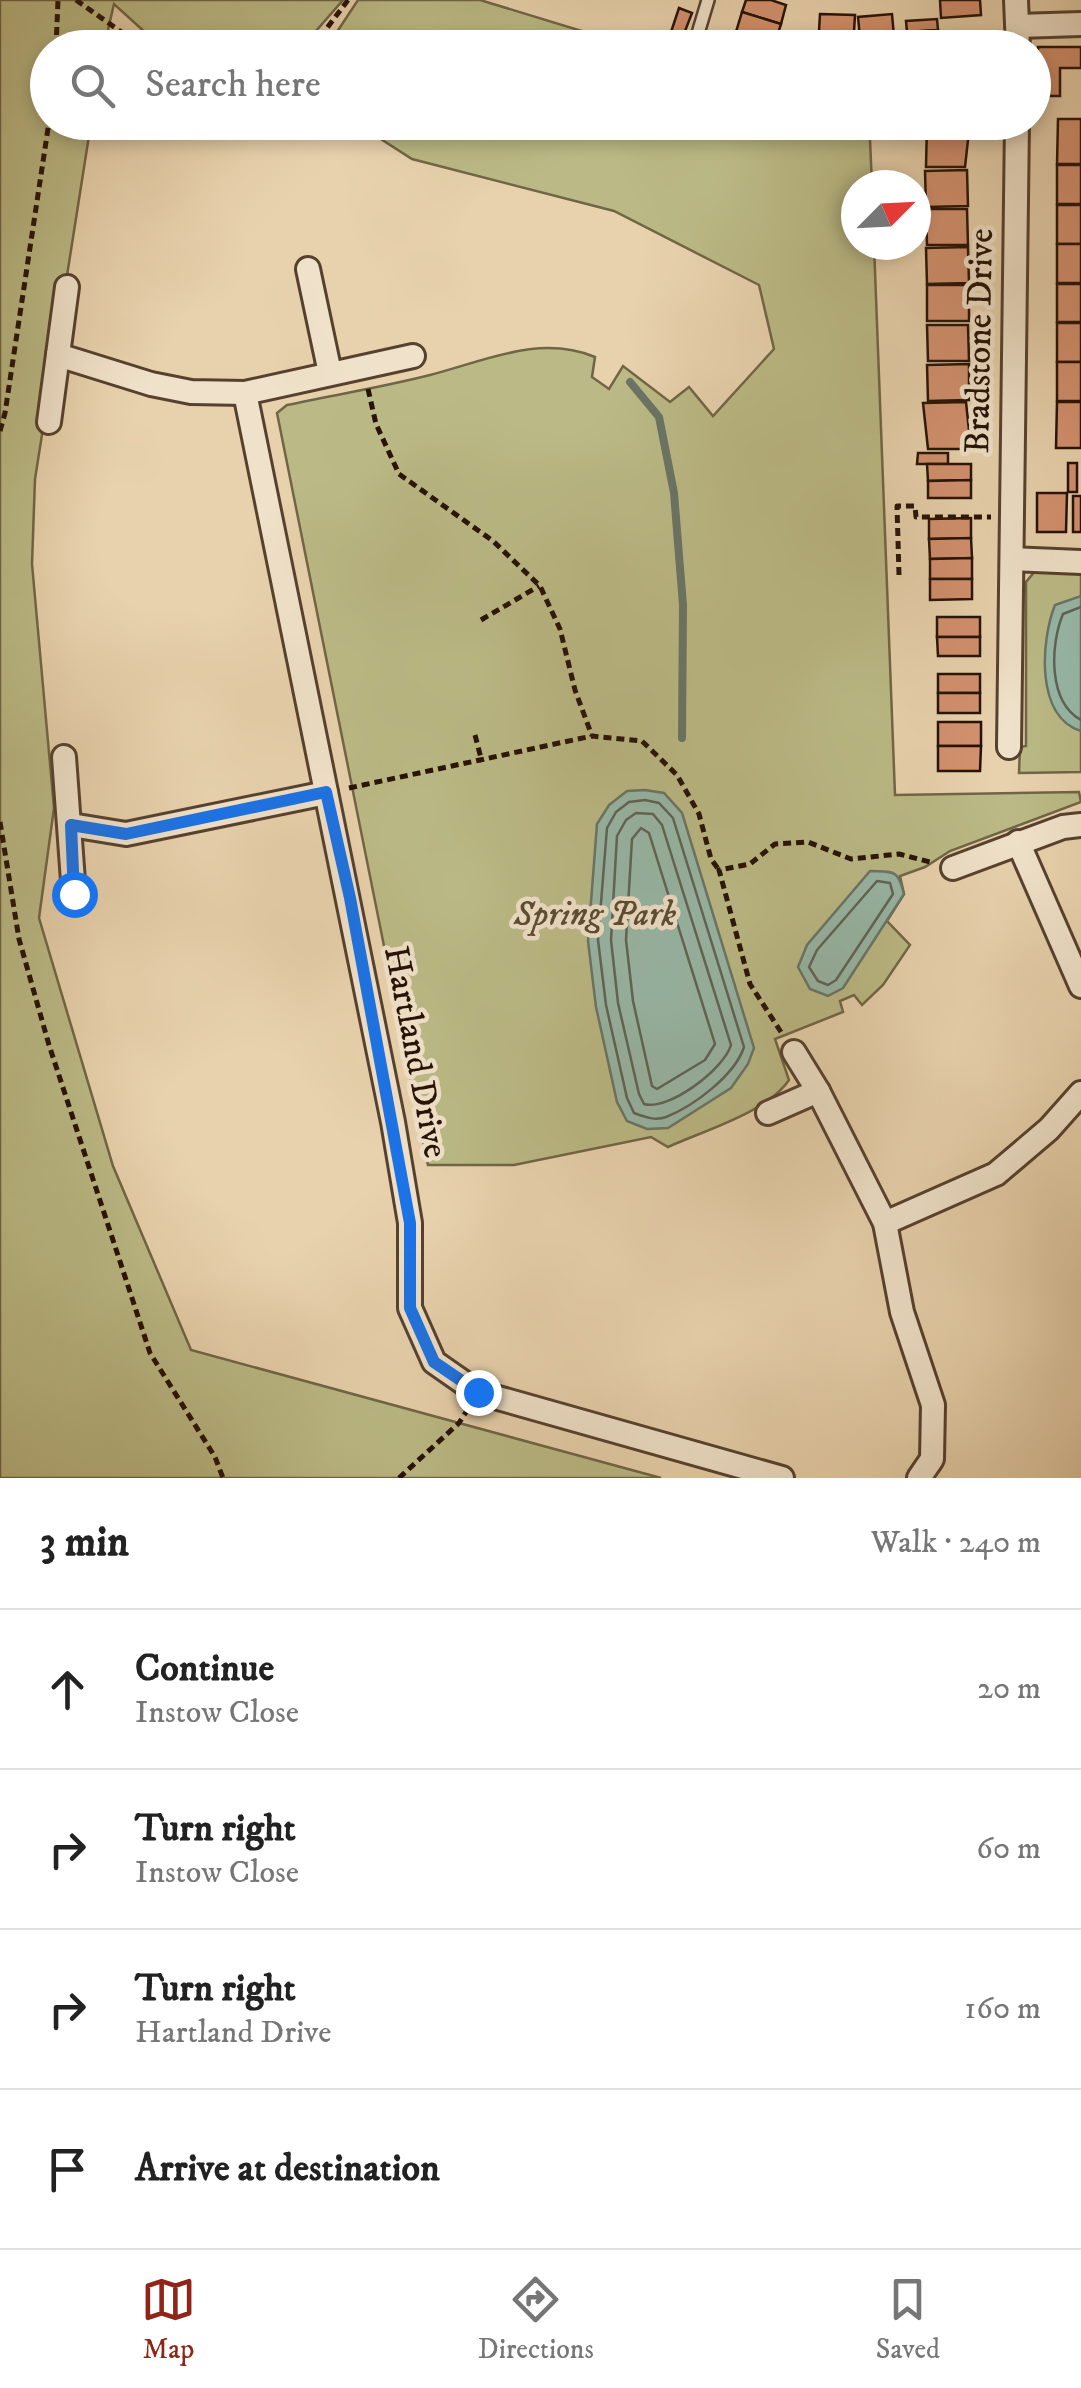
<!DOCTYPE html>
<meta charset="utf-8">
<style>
body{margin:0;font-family:"IM FELL DW Pica",serif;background:#f2f2f2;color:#222}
.compass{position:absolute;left:841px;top:170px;width:90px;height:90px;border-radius:50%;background:#fff;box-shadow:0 5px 15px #0003;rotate:66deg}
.stop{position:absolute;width:30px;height:30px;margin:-22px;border:8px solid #1a73e8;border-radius:50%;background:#fff}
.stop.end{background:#1a73e8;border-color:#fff;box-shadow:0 2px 10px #0008}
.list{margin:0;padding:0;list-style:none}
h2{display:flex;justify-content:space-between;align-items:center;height:130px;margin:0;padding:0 40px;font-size:42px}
h2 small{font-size:32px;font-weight:400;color:#767676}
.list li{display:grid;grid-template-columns:65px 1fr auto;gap:30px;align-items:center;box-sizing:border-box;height:160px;padding:0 40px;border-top:2px solid #e0e0e0}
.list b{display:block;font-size:38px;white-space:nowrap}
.list p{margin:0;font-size:32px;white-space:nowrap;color:#767676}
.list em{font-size:32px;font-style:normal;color:#767676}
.icon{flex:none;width:55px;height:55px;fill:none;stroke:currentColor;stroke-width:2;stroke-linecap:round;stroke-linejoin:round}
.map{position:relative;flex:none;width:1081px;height:1478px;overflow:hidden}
.search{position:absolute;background:#fff;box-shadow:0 5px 15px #0003;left:30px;right:30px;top:30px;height:110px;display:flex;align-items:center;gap:25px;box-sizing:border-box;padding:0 35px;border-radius:55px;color:#767676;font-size:38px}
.sheet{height:770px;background:#fff}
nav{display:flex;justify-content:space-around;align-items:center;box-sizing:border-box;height:140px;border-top:2px solid #e0e0e0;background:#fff;font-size:28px;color:#767676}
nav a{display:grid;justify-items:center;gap:5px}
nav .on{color:#8f2418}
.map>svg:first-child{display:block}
</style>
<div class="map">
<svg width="1081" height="1478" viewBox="0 0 1081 1478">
<rect width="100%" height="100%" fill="#e8d2ad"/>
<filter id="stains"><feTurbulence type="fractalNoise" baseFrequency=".002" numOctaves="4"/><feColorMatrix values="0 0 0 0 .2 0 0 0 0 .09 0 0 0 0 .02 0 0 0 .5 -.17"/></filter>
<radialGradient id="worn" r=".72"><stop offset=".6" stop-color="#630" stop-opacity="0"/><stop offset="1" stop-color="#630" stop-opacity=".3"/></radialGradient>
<g fill="#bbba86" stroke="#706645" stroke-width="2.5">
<path d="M0 0H343L302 47 177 48 158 44 114 4 104 47 48 48V122L91 123 35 479 32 564 54 808 39 918 113 1166 191 1350 661 1478H0Z"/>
<path d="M358 0H480L634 47H327Z"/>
<path d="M356 123H863L870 140 872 185H856V245H874L895 795 1079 792 1081 802 950 851 925 867 900 876 904 894 887 921 910 945 883 985 862 1005 854 995 840 1001 843 1012 775 1039 789 1080C768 1112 703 1131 668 1147L651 1137 514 1165H428L277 413 287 405C334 395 383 387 430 375 485 361 539 334 595 357L592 377 609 389 623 366 670 402 689 387 713 416 774 349 759 285 614 211 412 159Z"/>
<path d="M1081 567V772L1019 773 1020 747 1026 746V582L1036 570Z"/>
</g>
<g fill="#97b8a8" stroke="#697566" stroke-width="2.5">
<path d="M1081 596V731C1035 717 1041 640 1055 605Z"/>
<path d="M645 790 664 793 682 813 754 1048 748 1064 731 1088 668 1128 647 1129 627 1121 617 1102 596 1007 588 941 597 824 609 805 627 791Z"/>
<path d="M870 871C894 872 898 869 904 894L843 988 828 996 810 989 798 967 807 945Z"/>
</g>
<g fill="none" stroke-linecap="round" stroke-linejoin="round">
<g stroke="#5e6456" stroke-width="2.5">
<path d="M1081 607 1063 614C1050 645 1048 702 1081 720"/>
<path d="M645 800 659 803 673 818 744 1047C735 1075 694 1106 666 1117 655 1121 645 1117 634 1113L627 1098 606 1005 598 940 607 828 616 812 629 802Z"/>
<path d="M636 813 653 814 662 825 731 1045C724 1069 669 1111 644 1104L639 1094 618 1003 611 940 617 836 626 820Z"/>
<path d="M641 828 649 833 715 1044 705 1060 657 1089 652 1086 633 1001 626 940 632 839Z"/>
<path d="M877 881 890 883 893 894 836 980 828 985 818 981 809 967 817 950Z"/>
</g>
<path stroke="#697566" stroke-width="8" d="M630 382 659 417 674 493 683 605 682 738"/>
</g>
<g fill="#d3916f" stroke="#251104" stroke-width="2.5">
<path d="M746 0H771L786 5 781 24 742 12Z"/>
<path d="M940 0H980L981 15 941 18Z"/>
<path d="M679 8 692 13 682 39 670 35Z"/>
<path d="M742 12 781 24 775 43 736 32Z"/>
<path d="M820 14 855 15 853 48H818Z"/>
<path d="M892 14 895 48H861L858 17Z"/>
<path d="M937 19 938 30 907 32 906 21Z"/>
<path d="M938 30 939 41 908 43 907 32Z"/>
<path d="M736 32 775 43 774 48H731Z"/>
<path d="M976 37 977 48H941L940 39Z"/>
<path d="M1038 47H1081V68H1060V96H1038Z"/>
<path d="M1058 119H1081V164H1057Z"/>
<path d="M927 122H970L965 167H926Z"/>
<rect x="1057" y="165" width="24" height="39"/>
<path d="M967 170 968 206 926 207 925 171Z"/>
<rect x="1057" y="205" width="24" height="39"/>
<path d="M926 209H967L968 245H927Z"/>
<rect x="1057" y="244" width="24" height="39"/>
<path d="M968 247 969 283 927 284 926 248Z"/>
<rect x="1057" y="284" width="24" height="38"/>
<rect x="927" y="285" width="42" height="36"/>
<rect x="1057" y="323" width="24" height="39"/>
<path d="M927 325H968L969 361H928Z"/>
<rect x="1057" y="362" width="24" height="39"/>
<path d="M969 364V400L928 401 927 365Z"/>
<path d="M966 402 971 449H928L923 403Z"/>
<path d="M1057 402H1081V448H1056Z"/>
<path d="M918 453H948V464H917Z"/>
<rect x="1068" y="463" width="9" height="29"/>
<path d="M927 464H971V480L928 481Z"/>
<path d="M971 480V498H928V481Z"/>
<path d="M1037 493H1067L1066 532H1037Z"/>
<rect x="1073" y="496" width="8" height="36"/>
<path d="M971 518V538L929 539V519Z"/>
<path d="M971 538 972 558 930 559 929 539Z"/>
<path d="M972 558V579H930V559Z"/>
<path d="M930 579H972V599L930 600Z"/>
<rect x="937" y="617" width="43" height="20"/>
<path d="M937 637H980V656H938Z"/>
<rect x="938" y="674" width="42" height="19"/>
<rect x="938" y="693" width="42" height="20"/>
<rect x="938" y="722" width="43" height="24"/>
<path d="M938 746H981L980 771H938Z"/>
</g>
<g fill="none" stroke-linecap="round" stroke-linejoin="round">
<g stroke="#56412e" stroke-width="16">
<path id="service" d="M696 40 708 0"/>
</g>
<g stroke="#56412e" stroke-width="28">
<g id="minor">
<path d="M1016 0 1018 48"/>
<path d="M1018 26 1081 24"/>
<path d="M308 269 330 373"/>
<path d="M58 355 151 384 191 392 245 393 413 356"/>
<path d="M245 393 393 1122 410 1223V1308L434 1362 477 1392 782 1478"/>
<path d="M49 422 67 287"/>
<path d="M1012 559 1081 562"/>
<path d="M1009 747 1017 122"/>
<path d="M64 757 74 895"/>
<path d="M71 825 126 834 326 793"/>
<path d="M1018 842 1081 986"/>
<path d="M953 868 1063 827 1081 825"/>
<path d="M794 1052 818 1091 885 1223 902 1312 933 1405 932 1459 919 1478"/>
<path d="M768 1113 818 1091"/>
<path d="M885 1223 996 1174 1049 1129 1081 1093"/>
</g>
</g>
<g stroke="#251104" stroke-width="5" stroke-dasharray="8 5" stroke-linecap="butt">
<path d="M76 0 144 48"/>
<path d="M56 48 58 0"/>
<path d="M312 48 348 0"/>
<path d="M307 132 308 122"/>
<path d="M368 389 376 424 399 474 493 541 540 586 560 629 575 690 592 736"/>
<path d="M0 431 5 413 49 122"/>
<path d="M899 575 897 506H915L916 517H991"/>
<path d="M481 620 539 586"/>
<path d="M475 735 482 762"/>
<path d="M349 788 592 736 642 741 677 775 699 814 711 859 719 870"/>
<path d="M0 822 19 939 49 1045 150 1353 215 1457 223 1478"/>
<path d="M781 1032 750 984 719 870 750 864 775 844 808 842 851 859 899 854 930 862"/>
<path d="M399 1478 459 1423 466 1412"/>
</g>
<use href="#service" stroke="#f0e2ca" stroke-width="11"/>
<use href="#minor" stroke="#f0e2ca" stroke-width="22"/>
</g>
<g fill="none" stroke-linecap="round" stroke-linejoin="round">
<path stroke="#1a73e8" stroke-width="12" d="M74 894 71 825 126 834 326 792 350 898 410 1223V1308L434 1362 478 1392"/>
</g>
<g text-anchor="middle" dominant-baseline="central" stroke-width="9" stroke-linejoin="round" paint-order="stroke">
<g font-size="35" fill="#251104" stroke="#f0e2ca">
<text transform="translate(980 341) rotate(-89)">Bradstone Drive</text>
<text transform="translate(415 1052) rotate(79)">Hartland Drive</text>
</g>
<g font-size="35" font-style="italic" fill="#5a4c32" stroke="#f0e2ca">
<text x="595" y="915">Spring Park</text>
</g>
</g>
<rect width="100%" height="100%" filter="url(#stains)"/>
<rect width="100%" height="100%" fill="url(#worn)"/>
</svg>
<svg class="compass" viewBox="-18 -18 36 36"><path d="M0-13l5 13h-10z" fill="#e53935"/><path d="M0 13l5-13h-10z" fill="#767676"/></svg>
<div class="stop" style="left:74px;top:894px"></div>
<div class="stop end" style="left:478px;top:1392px"></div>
<div class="search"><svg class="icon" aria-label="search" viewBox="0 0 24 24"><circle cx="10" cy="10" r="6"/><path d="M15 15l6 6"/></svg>Search here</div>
</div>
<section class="sheet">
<h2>3 min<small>Walk · 240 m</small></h2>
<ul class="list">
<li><svg class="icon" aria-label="ahead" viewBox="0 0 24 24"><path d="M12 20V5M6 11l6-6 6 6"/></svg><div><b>Continue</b><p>Instow Close</p></div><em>20 m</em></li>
<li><svg class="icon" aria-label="right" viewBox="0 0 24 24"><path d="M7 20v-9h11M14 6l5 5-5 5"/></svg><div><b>Turn right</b><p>Instow Close</p></div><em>60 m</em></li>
<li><svg class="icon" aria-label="right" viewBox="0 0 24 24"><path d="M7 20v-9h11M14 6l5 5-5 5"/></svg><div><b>Turn right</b><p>Hartland Drive</p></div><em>160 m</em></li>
<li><svg class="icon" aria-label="arrive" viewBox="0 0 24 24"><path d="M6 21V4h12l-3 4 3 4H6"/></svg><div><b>Arrive at destination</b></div></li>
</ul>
</section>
<nav>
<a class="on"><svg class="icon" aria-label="map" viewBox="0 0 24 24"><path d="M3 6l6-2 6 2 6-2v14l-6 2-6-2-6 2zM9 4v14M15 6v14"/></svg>Map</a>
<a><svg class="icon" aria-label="directions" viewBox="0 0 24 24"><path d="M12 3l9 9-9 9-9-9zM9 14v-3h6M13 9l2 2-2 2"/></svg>Directions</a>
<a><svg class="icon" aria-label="saved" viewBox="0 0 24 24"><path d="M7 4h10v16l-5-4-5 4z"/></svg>Saved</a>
</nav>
